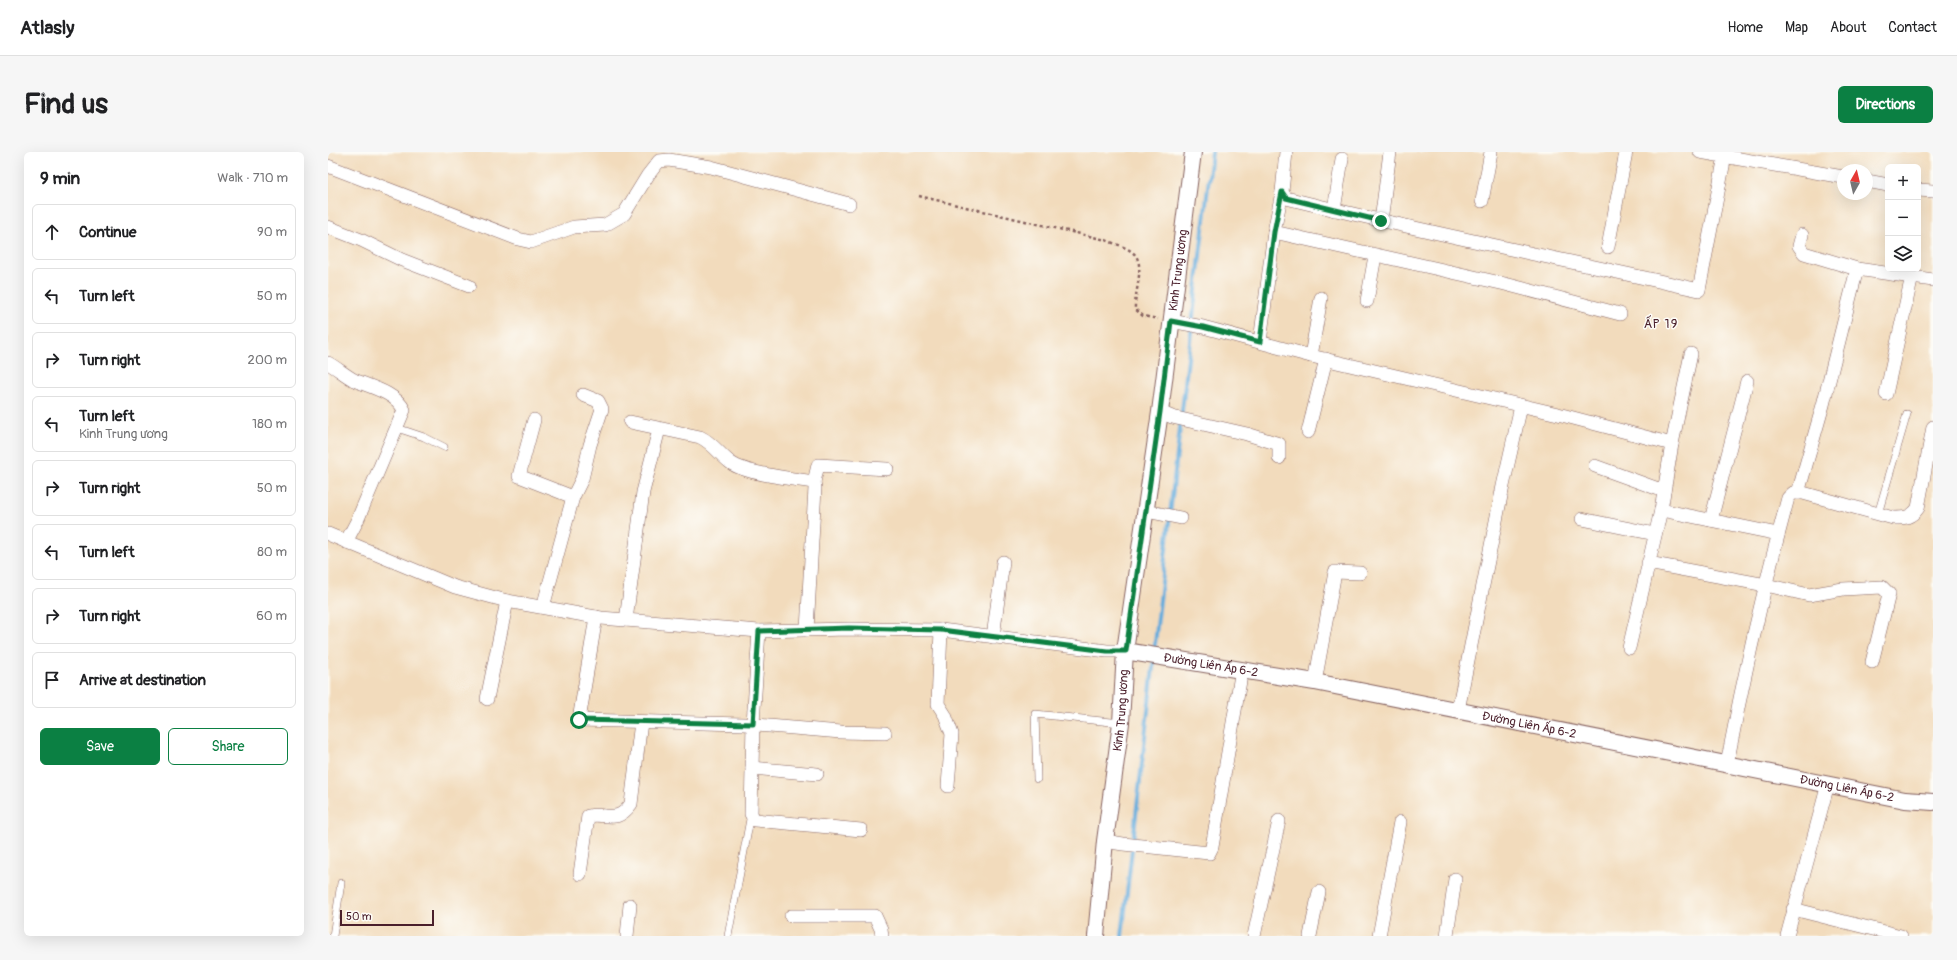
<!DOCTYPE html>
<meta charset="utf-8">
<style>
body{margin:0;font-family:Pangolin,sans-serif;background:#f6f6f6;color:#202124}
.controls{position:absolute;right:12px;top:12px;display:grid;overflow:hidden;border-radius:6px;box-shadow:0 4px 16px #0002}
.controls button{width:36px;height:36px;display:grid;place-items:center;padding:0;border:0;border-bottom:1px solid #e0e0e0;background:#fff;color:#202124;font:20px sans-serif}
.compass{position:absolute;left:1509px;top:12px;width:36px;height:36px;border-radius:50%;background:#fff;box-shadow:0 4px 16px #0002;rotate:8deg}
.scale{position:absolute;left:12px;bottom:10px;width:94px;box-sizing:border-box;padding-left:4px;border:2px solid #4a1f2b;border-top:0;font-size:11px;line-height:14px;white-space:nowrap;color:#4a1f2b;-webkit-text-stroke:3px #fdfcf7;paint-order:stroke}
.stop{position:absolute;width:12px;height:12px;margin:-9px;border:3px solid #0b8043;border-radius:50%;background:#fff}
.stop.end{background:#0b8043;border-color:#fff;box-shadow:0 1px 4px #0008}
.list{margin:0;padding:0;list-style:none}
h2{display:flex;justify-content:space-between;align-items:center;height:52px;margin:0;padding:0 16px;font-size:17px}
h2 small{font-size:13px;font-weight:400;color:#757577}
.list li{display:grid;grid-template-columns:26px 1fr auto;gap:12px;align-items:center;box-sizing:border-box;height:56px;margin:0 8px 8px;padding:0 8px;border:1px solid #e0e0e0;border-radius:6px}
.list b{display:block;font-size:15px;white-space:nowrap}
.list p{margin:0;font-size:13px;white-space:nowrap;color:#757577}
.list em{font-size:13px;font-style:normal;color:#757577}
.actions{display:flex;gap:8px;padding:12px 16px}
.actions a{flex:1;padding:9px 0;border:1px solid #0b8043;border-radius:6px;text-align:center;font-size:14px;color:#0b8043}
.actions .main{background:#0b8043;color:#fff}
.icon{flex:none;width:22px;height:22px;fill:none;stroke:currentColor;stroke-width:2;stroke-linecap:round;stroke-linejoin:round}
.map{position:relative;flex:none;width:1605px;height:784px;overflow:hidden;border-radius:6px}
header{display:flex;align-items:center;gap:24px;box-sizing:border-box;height:56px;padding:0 20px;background:#fff;border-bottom:1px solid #e0e0e0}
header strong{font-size:19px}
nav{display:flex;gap:22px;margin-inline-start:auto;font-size:14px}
.intro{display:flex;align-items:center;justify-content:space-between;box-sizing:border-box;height:96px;padding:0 24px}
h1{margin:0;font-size:28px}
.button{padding:10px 18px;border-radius:6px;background:#0b8043;color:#fff;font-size:14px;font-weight:700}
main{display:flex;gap:24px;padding:0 24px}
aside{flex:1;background:#fff;border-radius:6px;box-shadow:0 4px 16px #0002}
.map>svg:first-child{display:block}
</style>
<header>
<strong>Atlasly</strong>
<nav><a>Home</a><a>Map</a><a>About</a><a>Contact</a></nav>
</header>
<div class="intro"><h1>Find us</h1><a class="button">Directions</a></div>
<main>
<aside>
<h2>9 min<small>Walk · 710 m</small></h2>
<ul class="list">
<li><svg class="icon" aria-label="ahead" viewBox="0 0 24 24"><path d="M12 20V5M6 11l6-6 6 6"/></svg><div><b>Continue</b></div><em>90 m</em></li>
<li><svg class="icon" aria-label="left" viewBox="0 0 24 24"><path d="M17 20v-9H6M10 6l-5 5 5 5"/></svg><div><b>Turn left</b></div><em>50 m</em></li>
<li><svg class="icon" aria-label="right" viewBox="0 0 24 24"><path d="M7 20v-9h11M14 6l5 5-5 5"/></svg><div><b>Turn right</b></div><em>200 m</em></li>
<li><svg class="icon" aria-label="left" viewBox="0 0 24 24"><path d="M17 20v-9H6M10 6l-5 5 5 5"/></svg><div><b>Turn left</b><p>Kinh Trung ương</p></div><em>180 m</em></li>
<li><svg class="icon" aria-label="right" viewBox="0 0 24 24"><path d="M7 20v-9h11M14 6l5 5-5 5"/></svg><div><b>Turn right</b></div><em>50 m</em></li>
<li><svg class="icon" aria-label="left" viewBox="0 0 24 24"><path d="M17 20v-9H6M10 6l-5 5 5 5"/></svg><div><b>Turn left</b></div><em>80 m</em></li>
<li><svg class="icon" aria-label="right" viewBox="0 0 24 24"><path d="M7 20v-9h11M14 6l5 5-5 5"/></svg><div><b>Turn right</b></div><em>60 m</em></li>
<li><svg class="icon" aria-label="arrive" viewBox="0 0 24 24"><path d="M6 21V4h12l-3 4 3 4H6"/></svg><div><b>Arrive at destination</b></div></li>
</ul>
<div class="actions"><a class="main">Save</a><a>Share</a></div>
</aside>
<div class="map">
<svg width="1605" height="784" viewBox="0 0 1605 784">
<rect width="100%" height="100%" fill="#fdfcf7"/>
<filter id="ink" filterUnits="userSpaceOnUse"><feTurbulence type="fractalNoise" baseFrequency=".025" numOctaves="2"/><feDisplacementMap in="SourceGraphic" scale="8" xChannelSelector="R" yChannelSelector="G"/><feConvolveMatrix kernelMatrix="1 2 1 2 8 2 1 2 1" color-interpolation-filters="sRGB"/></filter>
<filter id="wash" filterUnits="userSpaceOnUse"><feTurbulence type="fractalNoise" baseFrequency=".012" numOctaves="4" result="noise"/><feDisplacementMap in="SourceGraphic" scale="16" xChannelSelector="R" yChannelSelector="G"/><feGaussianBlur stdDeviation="0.9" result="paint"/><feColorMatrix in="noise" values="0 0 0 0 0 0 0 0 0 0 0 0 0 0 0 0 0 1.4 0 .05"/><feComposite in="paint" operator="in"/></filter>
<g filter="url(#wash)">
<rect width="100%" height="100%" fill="#f2dbbc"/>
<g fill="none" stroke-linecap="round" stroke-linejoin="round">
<g stroke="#65acdc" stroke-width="4">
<path d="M826 500 884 0"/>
<path d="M794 784 826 507"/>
</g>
</g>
</g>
<g filter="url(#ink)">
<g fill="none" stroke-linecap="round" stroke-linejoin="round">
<g stroke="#85615e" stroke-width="8">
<g id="service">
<path d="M69 276 96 285 116 295"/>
<path d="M1550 362 1579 262"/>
<path d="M709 627 707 562 793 571"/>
<path d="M5 784 13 731"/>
<path d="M400 784 423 662"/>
</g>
</g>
<g stroke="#85615e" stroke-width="14">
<g id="minor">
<path d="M958 0 954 40 958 46C1095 80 1234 107 1371 138L1397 4"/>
<path d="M1372 0 1515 25"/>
<path d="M0 14 190 87 203 90 246 75 277 73 296 62 320 23 331 9 341 8 383 15 521 52"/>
<path d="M1539 29 1560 33"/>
<path d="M1590 38 1605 39"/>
<path d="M954 40 946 80 1177 132 1292 162"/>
<path d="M1154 49 1163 0"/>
<path d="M1006 58 1014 7"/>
<path d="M1053 69 1062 0"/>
<path d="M0 75 33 88 74 108 141 134"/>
<path d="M1474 83 1471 94 1476 101 1529 117"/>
<path d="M1280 95 1298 0"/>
<path d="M1039 149 1047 104"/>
<path d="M843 169 875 175 983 204 1230 262 1344 292 1363 202"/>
<path d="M932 190 946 80"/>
<path d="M983 204 993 146"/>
<path d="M0 211C9 216 17 223 26 228 43 235 68 241 76 258L29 369 18 390"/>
<path d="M1558 242 1584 124"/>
<path d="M832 260 844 265 919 282 951 292V306"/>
<path d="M206 268 191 324 245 345 215 455"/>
<path d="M302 270 372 285C385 291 392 303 403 311 418 322 466 327 486 330L487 336 479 478"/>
<path d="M980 280 998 207"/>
<path d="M1267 314 1336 339"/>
<path d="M486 330 490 313 559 317"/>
<path d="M1470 341 1495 253 1529 117 1605 128"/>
<path d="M245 345 254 327 262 293 274 257 270 249 255 243"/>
<path d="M1333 358 1450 382"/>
<path d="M818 359 853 366"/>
<path d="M1254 367 1327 382"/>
<path d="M1383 368 1419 229"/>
<path d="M0 382 127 435 179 449 273 466 431 479 521 477 613 478 779 499H797"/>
<path d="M1320 411 1438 433 1481 443 1515 437 1554 435 1561 442 1544 510"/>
<path d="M268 465 251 568 416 572 513 580 557 581"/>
<path d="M298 468 315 340 331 277"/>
<path d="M613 478 610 552 617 563 624 582 620 634"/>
<path d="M431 479 425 572 423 662 427 668 533 678"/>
<path d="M665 485 675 410"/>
<path d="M1301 496 1333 358 1344 292"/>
<path d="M987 530 1007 420 1032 421"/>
<path d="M159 547 179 449"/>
<path d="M1130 558 1175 334 1193 254"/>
<path d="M1399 612C1416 522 1436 434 1460 346L1465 341H1475L1565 366C1577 366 1583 366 1590 356L1605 275"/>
<path d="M424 616 489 622"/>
<path d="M777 689 795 692 881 701 884 695 914 517"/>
<path d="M252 722 260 664C279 660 288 673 303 652L313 570"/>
<path d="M1465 757 1573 784"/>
<path d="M463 764H547L553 777 554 784"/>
<path d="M299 784 302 753"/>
<path d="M926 784 951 669"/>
<path d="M982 784 991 740"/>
<path d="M1051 784 1072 670"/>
<path d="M1119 784 1127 727"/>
<path d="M1459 784 1500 632"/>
</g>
</g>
<g stroke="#85615e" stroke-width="18">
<g id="tertiary">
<path id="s1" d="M797 499 987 530 1577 648 1605 650"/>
<path id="s2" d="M768 784 777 689 793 571 797 499 832 260 865 0"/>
</g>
</g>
<path stroke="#85615e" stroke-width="2.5" stroke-dasharray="3 3" stroke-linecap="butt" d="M591 44 778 88C786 92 797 94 804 100 819 110 806 140 807 157L815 164 830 167"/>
<use href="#service" stroke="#fff" stroke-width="7"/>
<use href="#minor" stroke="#fff" stroke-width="13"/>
<use href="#tertiary" stroke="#fff" stroke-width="16"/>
</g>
</g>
<g fill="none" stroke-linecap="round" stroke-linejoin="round" filter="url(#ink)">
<path stroke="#0b8043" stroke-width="5" d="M251 568 425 572 431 479 521 476 613 478 779 499H798L832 260 843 169 875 175 932 190 946 80 954 40 958 46 1053 69"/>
</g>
<g text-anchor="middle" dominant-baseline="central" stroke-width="3" stroke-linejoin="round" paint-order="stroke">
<g font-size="12" fill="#4a1f2b" stroke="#fdfcf7">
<text stroke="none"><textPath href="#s2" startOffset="671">Kinh Trung ương</textPath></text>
<text stroke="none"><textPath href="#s1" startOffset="87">Đường Liên Ấp 6-2</textPath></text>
<text stroke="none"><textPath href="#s2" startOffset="227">Kinh Trung ương</textPath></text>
<text stroke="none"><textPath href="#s1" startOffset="411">Đường Liên Ấp 6-2</textPath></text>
<text stroke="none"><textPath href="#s1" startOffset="735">Đường Liên Ấp 6-2</textPath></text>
</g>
<g font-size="13" letter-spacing="1" fill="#4a1f2b" stroke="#fdfcf7">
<text x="1333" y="172">ẤP 19</text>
</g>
</g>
</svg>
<div class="controls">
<button>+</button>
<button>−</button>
<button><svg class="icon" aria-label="layers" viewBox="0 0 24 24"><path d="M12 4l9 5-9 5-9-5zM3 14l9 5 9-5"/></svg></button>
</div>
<svg class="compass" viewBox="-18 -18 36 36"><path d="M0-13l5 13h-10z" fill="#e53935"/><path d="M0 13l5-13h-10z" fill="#757577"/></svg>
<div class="scale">50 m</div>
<div class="stop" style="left:251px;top:568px"></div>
<div class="stop end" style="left:1053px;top:69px"></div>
</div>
</main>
